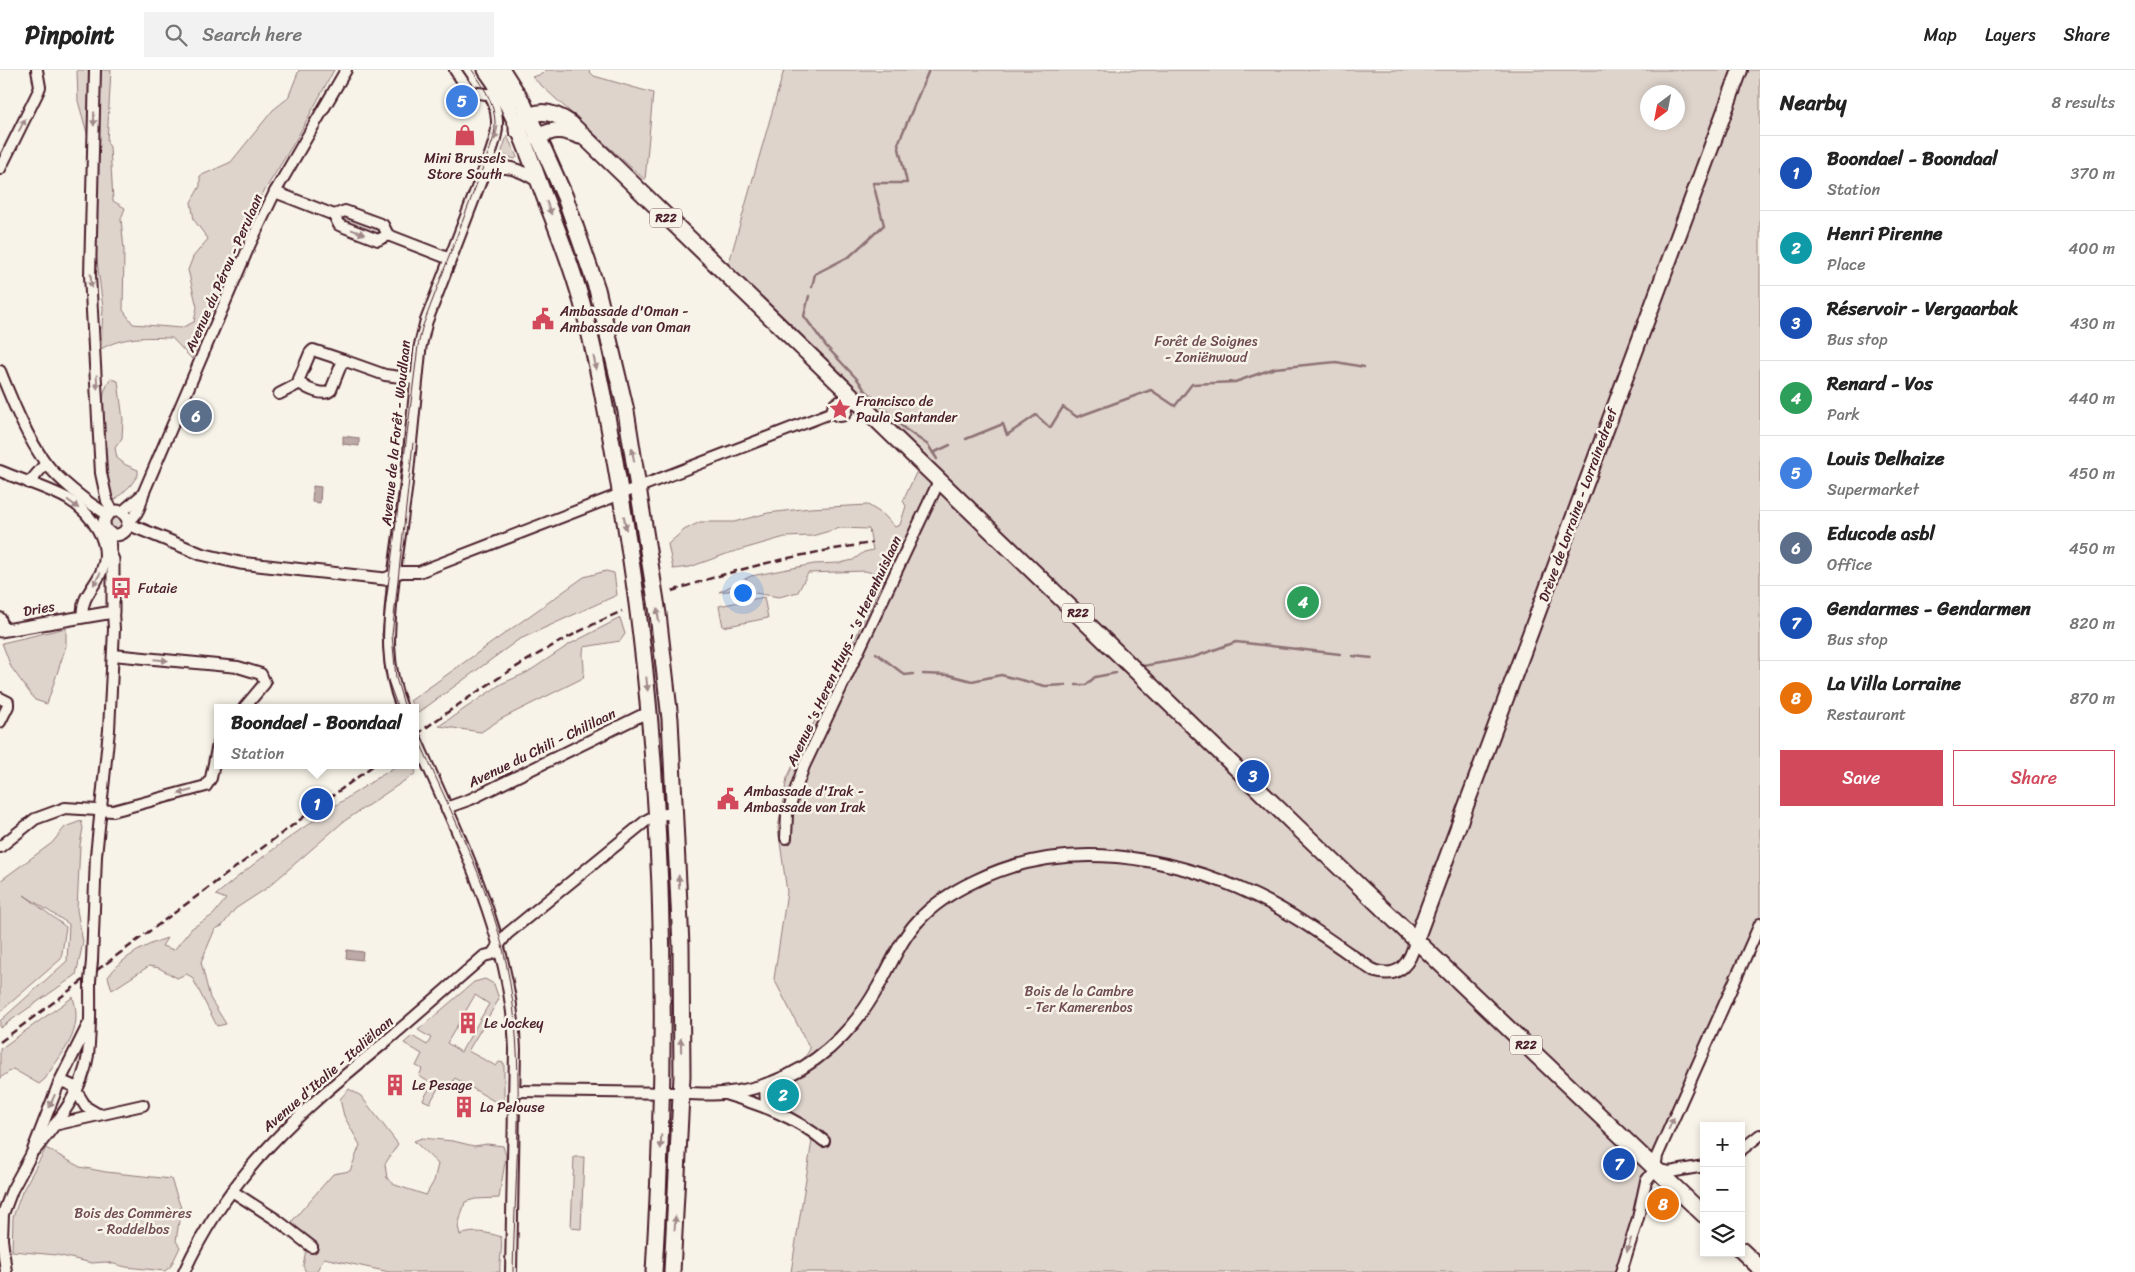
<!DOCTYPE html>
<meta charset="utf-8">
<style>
body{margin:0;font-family:Sriracha,sans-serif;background:#f2f2f2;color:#222}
.controls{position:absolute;right:15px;bottom:15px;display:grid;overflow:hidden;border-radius:0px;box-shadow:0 2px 8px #0003}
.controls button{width:45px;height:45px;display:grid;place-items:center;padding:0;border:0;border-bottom:1px solid #e0e0e0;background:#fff;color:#222;font:25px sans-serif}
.compass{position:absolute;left:1640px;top:15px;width:45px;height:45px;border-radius:50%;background:#fff;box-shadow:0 2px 8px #0003;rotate:212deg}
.you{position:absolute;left:742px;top:522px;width:18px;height:18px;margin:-12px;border:4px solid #fff;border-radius:50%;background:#1a73e8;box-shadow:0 0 0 8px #1a73e833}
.badge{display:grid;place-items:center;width:32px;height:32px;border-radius:50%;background:#d1495b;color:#fff;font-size:16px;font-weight:700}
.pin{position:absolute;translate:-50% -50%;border:2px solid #fff;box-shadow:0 1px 5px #0006}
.popup{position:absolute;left:214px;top:634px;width:205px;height:65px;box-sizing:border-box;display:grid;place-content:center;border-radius:0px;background:#fff;filter:drop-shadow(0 1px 4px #0005);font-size:16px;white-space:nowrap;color:#767676}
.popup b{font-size:19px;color:#222}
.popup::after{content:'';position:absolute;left:50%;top:100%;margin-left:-10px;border:10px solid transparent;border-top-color:#fff}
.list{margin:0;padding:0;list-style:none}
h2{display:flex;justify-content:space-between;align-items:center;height:65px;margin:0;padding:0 20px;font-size:21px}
h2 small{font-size:16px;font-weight:400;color:#767676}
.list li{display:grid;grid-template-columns:32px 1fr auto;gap:15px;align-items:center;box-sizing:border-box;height:75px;padding:0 20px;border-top:1px solid #e0e0e0}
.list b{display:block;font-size:19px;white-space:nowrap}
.list p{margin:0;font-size:16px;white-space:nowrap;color:#767676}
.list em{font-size:16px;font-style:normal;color:#767676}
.actions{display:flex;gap:10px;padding:15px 20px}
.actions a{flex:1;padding:11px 0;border:1px solid #d1495b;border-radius:0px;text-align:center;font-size:18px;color:#d1495b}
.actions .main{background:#d1495b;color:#fff}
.icon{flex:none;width:28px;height:28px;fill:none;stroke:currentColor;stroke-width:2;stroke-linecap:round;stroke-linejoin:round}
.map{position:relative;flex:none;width:1760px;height:1202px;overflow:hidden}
header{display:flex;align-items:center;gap:30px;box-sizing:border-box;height:70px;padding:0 25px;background:#fff;border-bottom:1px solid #e0e0e0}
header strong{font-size:24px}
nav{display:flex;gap:28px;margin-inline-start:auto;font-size:18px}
.search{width:350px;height:45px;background:#f2f2f2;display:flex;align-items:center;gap:12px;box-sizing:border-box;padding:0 18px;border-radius:0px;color:#767676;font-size:19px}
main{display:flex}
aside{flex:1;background:#fff}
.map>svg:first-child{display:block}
</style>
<header>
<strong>Pinpoint</strong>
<div class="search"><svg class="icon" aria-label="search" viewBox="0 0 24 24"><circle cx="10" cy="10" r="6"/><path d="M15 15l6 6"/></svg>Search here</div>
<nav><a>Map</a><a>Layers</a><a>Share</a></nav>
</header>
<main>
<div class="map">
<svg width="1760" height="1202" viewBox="0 0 1760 1202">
<rect width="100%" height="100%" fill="#f7f3e8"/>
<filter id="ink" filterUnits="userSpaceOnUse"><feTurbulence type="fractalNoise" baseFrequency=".02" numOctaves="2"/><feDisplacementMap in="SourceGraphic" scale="10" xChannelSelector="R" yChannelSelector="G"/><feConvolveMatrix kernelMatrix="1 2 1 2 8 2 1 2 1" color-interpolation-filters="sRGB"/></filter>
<g filter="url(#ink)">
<g fill="#ded4cc" stroke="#947a7c" fill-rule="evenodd">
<path d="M77 0H111L107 72 110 77 113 131 125 138 121 149 124 180 123 240 133 254 181 258 194 252 197 237 188 200 193 187 208 169 194 150 191 132 200 116V106L231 92 273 40 288 28 299 0H334L297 68 249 146 192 289 172 268C147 267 123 266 101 279L103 238 93 159 94 88 78 31Z"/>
<path d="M546 0H588L594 6 653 23 645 110 532 7 542 4Z"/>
<path d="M784 0H1760V851L1654 1087 1618 1202H791L812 1071 786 1039 787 1000 802 992 810 979 774 909 787 822 778 758 787 708 885 506 865 501 808 503 798 522 779 527 736 520 719 522 751 506 814 494 840 493 853 490 864 482 873 480 869 459 840 458 812 466 785 467 729 483 690 497 673 499 668 474 684 460 700 452H734L768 443 810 438 868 435 884 445 895 457 900 455 906 436 903 431 921 392 726 203ZM1648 22H1678V52H1648Z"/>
<path d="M507 66 517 87 515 89 501 84Z"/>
<path d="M543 89 588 200 632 400 621 402 610 346 535 93Z"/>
<path d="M346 145 379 158 378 164 375 165 344 153Z"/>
<path d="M110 309 118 311 123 350 122 368 115 378 117 388 126 395 138 400V405L130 416 115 430C99 415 104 356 103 333L104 322Z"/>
<path d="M639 443 662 607 670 734H662L628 444Z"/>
<circle cx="115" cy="453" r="8"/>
<path d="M606 501 614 503 617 525 518 570 418 643 410 631 584 507Z"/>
<path d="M764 527 768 548 723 557 719 536Z"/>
<path d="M620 548 625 564 620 571 584 577C581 587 586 597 583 608L501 649 481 662 439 656 501 614 528 602 570 574Z"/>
<path d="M66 558V576L47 634 35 630 11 597 2 573Z"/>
<path d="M398 695H413L416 703 343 752 267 818 235 839 222 856 215 859 201 892 210 928 226 954 217 956 192 907 186 904 177 908 159 898 149 896 112 920 108 907C122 887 145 875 167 868L162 876 174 880 192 858 213 845 226 829 216 825C273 776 335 735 398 695Z"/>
<path d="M81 751 83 758 80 775 77 840 83 872 76 905 0 958V951L67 891 69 854 24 825 66 857 61 889 0 942V811L52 773 65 757Z"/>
<path d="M485 909 494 914 499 929 468 981 496 996 499 992 504 993V1030L494 1031 455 1008 449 1017 441 1013 430 1033 423 1030 432 1014 419 1006 422 999 416 996 422 984 404 973 412 966 427 975 431 968 418 960 474 912ZM475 925 489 934 461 982 447 973Z"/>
<path d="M73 927C84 963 63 980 45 1009L39 1014 13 999 0 1008V979Z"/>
<path d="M349 1019 361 1026 398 1074 385 1094 387 1108 395 1115 426 1125 434 1111 438 1094 414 1071 422 1068 453 1071 474 1076 487 1074 503 1076 506 1086 499 1128 475 1129 465 1132 458 1156 460 1165C474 1160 487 1162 501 1167 503 1179 499 1190 500 1202H389L324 1188 316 1202H306L303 1196 307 1174 290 1158 293 1150 333 1104 350 1101 360 1075 344 1046 340 1029Z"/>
<path d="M46 1078 80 1097 106 1102 171 1109 181 1138 176 1171 180 1177 171 1196 165 1201 126 1197 106 1192 92 1193 57 1185 12 1181 13 1147 22 1122Z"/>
<path d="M574 1087H584L581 1159 571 1158Z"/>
</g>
<g fill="#bcaaa7" stroke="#8e7275">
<path d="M343 366 359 368V376L343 374Z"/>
<path d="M313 416 321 417 320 433 312 432Z"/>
<path d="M347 880 363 882 362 890 346 888Z"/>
</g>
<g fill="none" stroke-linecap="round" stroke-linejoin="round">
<g stroke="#8e7275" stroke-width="2.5">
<path d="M812 217 815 204 850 186 884 155 873 113H907L898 74 929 0"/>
<path d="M809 226 804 246 826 276 858 310 864 319 905 359 928 375 937 389"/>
<path d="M966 369 1003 354 1007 365 1036 345 1050 358 1063 337 1077 347 1151 320 1175 336 1192 314 1235 312 1275 298 1336 292 1364 297"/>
<path d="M933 383 950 375"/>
<path d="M876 583 905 605 913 604"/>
<path d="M1353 586 1372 588"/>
<path d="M1143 596 1194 587 1236 572 1340 584"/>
<path d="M923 604 949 605 972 611 1001 605 1045 616 1066 615"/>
<path d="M1076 615H1086L1095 607 1116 603"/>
</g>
<g stroke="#4a1f2b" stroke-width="14">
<g id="minor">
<path d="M95 0 90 205 101 403 107 431 113 441"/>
<path d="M455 0 470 22 495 25"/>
<path d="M0 99 38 22 40 17 37 0"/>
<path d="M484 101C495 71 504 55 490 24"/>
<path d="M275 122 334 145 345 141 383 155 388 165 450 189"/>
<path d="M334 145 339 155 378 170 388 165"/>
<path d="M313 280 343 290 331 320C324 327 307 319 300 313L299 309 310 283Z"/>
<path d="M343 290 385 305 416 309"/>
<path d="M0 301C12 330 26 366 45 392 59 410 87 433 107 444"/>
<path d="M279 324 300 313"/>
<circle cx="840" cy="339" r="7"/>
<path d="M0 401C21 410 48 418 68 429 91 443 113 473 102 500 96 516 80 528 83 545"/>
<path d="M29 413 46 393"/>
<path d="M122 442 143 424"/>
<path d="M128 451C138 446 141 434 143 424L250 174 275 122 346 0"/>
<path d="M0 548 4 560"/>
<path d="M113 585 238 597 261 604 265 613 244 638"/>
<path d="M0 628 8 632V636L0 652"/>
<path d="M402 638C383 589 389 555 394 505L401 502H419L833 342"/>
<path d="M416 669C460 769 511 867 515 979L511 1202"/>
<path d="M446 738 471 729 640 646 650 644"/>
<path d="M786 768 787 744 804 696 940 409"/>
<path d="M0 777 35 749 65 738 113 741 206 716 211 708 218 674"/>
<path d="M92 891 96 786 109 660 114 559 113 542"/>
<path d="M59 1013 64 1012 73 1016 86 1037 98 1044"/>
<path d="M765 1015 766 1037"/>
<path d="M516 1021 681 1023"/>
<path d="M725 1024C761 1035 794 1046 824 1071"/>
<path d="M54 1055 143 1035"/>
<path d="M36 1079C58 1051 83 1021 88 985 91 961 90 935 90 911"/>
<path d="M1741 1080 1760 1065"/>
<path d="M1655 1099 1657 1086 1760 854"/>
<path d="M1658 1100 1670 1102 1704 1096"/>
<path d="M232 1121 277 1150 312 1177"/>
<path d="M6 1202 2 1169 3 1144 12 1120 31 1085 59 1013 88 955"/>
<path d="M184 1202C231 1100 300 1042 384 973 418 944 451 915 484 886L492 884 507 864 647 750 657 745 676 743"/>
<path d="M1621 1202 1638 1148 1646 1111 1655 1099"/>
</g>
</g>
<g stroke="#4a1f2b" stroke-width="15">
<g id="tertiary">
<circle cx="116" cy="453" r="12"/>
<path d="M128 454 201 484 240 493 385 509 394 505 406 417 420 277 426 252 484 101C503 92 521 100 538 111"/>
<path d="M0 561 113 542V490L110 483 109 463"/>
<path d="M681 1023C696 1024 712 1025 726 1023 794 1016 846 975 878 917 891 895 900 870 918 851 934 833 954 821 975 811 1064 767 1170 785 1256 826 1298 846 1336 875 1374 901 1400 909 1410 893 1416 870"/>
</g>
</g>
<g stroke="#4a1f2b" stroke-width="18">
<path id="secondary" d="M1416 870 1740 0"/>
</g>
<g stroke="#4a1f2b" stroke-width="19">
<g id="primary">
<path d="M486 0C514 37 529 86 545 128 559 163 572 197 582 233 600 301 612 370 623 439 665 691 670 947 654 1202"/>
<path d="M502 0 523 33 565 127 597 219 626 341 658 544 670 649 681 875 682 1006 672 1202"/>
<path d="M517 60C531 36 550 40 570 53L1293 753 1704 1145"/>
<path d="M537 67C556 58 561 59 580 66"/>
<path d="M1741 1180 1760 1198"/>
</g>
</g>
<use href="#minor" stroke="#f7f3e8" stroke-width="10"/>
<use href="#tertiary" stroke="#f7f3e8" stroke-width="11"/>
<use href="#secondary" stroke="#f7f3e8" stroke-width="14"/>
<use href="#primary" stroke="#f7f3e8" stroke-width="15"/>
<g stroke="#4a1f2b" stroke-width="1">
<path d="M398 638 385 602 382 565 418 276 422 258 491 76C502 46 489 24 472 0"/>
<path d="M405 638 396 608 392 565 413 373"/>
<path d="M416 663C448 738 489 812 506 892 527 991 515 1101 513 1202"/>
</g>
<g stroke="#4a1f2b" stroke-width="2.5" stroke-dasharray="8 4" stroke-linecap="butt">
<path d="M672 521C738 498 803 483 872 473"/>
<path d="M416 665C481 617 548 574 622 541"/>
<path d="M0 972 374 695"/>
</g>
<g stroke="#4a1f2b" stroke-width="14" stroke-linecap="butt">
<path id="minor-bridge" d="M90 911 92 891"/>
</g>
<use href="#minor-bridge" stroke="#f7f3e8" stroke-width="10"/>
</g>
<defs><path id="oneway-solid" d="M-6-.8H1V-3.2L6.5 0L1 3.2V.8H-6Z" transform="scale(1.25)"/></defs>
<g fill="#a0898a">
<use href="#oneway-solid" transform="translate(94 49) rotate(91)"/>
<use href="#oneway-solid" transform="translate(22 55) rotate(-63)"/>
<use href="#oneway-solid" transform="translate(496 63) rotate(102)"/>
<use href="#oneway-solid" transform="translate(549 138) rotate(69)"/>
<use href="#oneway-solid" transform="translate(358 162) rotate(21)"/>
<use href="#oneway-solid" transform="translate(91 211) rotate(87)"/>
<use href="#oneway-solid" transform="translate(595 293) rotate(78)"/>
<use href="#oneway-solid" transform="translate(97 312) rotate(87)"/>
<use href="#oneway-solid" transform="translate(633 385) rotate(-100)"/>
<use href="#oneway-solid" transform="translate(73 434) rotate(37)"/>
<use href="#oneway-solid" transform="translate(625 453) rotate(81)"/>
<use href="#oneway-solid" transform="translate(97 509) rotate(119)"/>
<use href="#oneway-solid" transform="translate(658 545) rotate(-98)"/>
<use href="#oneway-solid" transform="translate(161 590) rotate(5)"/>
<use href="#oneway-solid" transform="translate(647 614) rotate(84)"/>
<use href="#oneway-solid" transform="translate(185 722) rotate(165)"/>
<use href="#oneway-solid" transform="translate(679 812) rotate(-92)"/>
<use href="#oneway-solid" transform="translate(681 975) rotate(-91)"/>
<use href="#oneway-solid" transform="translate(52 1031) rotate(114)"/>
<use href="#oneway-solid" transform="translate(1671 1054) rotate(-66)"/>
<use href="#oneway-solid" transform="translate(661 1072) rotate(92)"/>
<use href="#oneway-solid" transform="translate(675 1153) rotate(-87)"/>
<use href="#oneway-solid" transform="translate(1629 1175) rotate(107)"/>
</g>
</g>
<defs>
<g id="shop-bare" transform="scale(1.725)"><path d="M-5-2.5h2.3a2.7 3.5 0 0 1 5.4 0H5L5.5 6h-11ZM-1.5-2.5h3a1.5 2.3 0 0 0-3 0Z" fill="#d1495b" stroke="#f7f3e8" stroke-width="2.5" paint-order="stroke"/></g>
<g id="civic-bare" transform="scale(1.725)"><path d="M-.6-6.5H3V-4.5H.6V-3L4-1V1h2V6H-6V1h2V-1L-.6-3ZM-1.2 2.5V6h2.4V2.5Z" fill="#d1495b" stroke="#f7f3e8" stroke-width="2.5" paint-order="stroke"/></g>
<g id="sight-bare" transform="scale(1.725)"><path d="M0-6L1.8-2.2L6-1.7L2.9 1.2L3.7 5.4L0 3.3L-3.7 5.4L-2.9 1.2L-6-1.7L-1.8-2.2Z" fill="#d1495b" stroke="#f7f3e8" stroke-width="2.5" paint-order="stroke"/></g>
<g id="bus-bare" transform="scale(1.725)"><path d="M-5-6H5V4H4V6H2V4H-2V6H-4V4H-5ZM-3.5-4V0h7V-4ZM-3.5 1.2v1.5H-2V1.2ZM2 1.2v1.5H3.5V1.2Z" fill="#d1495b" stroke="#f7f3e8" stroke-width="2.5" paint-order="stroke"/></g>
<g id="building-bare" transform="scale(1.725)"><path d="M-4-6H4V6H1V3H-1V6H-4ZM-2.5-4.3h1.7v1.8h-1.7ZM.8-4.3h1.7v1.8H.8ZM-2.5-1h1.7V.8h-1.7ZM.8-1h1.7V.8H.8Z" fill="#d1495b" stroke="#f7f3e8" stroke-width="2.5" paint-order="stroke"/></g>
</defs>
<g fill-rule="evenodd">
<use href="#shop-bare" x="465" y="65"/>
<use href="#civic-bare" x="543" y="249"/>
<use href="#sight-bare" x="840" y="339"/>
<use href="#bus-bare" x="121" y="518"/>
<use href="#civic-bare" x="728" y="729"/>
<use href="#building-bare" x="468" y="953"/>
<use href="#building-bare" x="395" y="1015"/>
<use href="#building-bare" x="464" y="1037"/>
</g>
<g text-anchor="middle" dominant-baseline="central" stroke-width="5" stroke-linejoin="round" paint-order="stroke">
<g fill="#f7f3e8" stroke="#7e5f64" stroke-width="1">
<rect x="650" y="138.5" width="32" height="19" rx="4"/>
<rect x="1062" y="533.5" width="32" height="19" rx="4"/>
<rect x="1510" y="965.5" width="32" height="19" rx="4"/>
</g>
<g font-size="12" font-weight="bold" fill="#4a1f2b">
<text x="666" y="148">R22</text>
<text x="1078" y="543">R22</text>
<text x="1526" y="975">R22</text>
</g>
<g font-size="14" fill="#4a1f2b" stroke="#f7f3e8" text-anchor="start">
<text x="465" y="88" text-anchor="middle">Mini Brussels<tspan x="465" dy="16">Store South</tspan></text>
<text x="560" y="241">Ambassade d'Oman -<tspan x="560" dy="16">Ambassade van Oman</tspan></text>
<text x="856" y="331">Francisco de<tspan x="856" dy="16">Paula Santander</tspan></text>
<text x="138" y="518">Futaie</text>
<text x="744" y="721">Ambassade d'Irak -<tspan x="744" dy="16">Ambassade van Irak</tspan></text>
<text x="484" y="953">Le Jockey</text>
<text x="412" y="1015">Le Pesage</text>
<text x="480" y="1037">La Pelouse</text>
</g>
<g font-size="14" fill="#4a1f2b" stroke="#f7f3e8">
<text transform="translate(224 203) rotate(-66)">Avenue du Pérou - Perulaan</text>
<text transform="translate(396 363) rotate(-84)">Avenue de la Forêt - Woudlaan</text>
<text transform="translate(1578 435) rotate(-70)">Drève de Lorraine - Lorrainedreef</text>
<text transform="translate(39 539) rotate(-10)">Dries</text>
<text transform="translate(844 581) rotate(-65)">Avenue 's Heren Huys - 's Herenhuislaan</text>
<text transform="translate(542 678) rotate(-26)">Avenue du Chili - Chililaan</text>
<text transform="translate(328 1004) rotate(-41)">Avenue d'Italie - Italiëlaan</text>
</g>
<g font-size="14" fill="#6f4c53" stroke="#f7f3e8">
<text x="1206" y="271">Forêt de Soignes<tspan x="1206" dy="16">- Zoniënwoud</tspan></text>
<text x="1079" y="921">Bois de la Cambre<tspan x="1079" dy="16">- Ter Kamerenbos</tspan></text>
<text x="133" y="1143">Bois des Commères<tspan x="133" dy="16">- Roddelbos</tspan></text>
</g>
</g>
</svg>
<div class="controls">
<button>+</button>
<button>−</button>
<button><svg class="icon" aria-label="layers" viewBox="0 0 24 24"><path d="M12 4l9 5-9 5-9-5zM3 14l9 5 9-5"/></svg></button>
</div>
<svg class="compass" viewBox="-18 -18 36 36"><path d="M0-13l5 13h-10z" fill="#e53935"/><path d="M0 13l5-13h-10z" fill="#767676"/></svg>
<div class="you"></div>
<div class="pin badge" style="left:317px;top:734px;background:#1a4fb4">1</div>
<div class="popup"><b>Boondael - Boondaal</b>Station</div>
<div class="pin badge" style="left:783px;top:1025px;background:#0f9aa8">2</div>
<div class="pin badge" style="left:1253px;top:706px;background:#1a4fb4">3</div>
<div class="pin badge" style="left:1303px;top:532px;background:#2e9e5b">4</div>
<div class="pin badge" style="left:462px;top:31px;background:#3f7fe0">5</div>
<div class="pin badge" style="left:196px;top:346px;background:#5c6f8a">6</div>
<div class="pin badge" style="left:1619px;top:1094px;background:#1a4fb4">7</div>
<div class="pin badge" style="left:1663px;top:1134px;background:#e8710a">8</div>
</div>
<aside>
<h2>Nearby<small>8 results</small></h2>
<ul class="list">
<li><span class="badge" style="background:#1a4fb4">1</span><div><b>Boondael - Boondaal</b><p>Station</p></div><em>370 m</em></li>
<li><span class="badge" style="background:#0f9aa8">2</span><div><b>Henri Pirenne</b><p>Place</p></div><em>400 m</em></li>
<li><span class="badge" style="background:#1a4fb4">3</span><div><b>Réservoir - Vergaarbak</b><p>Bus stop</p></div><em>430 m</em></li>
<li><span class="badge" style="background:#2e9e5b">4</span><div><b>Renard - Vos</b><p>Park</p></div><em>440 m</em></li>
<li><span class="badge" style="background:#3f7fe0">5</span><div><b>Louis Delhaize</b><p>Supermarket</p></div><em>450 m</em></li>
<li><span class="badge" style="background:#5c6f8a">6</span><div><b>Educode asbl</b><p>Office</p></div><em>450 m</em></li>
<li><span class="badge" style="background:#1a4fb4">7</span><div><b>Gendarmes - Gendarmen</b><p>Bus stop</p></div><em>820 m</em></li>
<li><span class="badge" style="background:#e8710a">8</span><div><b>La Villa Lorraine</b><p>Restaurant</p></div><em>870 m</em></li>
</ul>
<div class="actions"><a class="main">Save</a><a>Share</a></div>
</aside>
</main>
